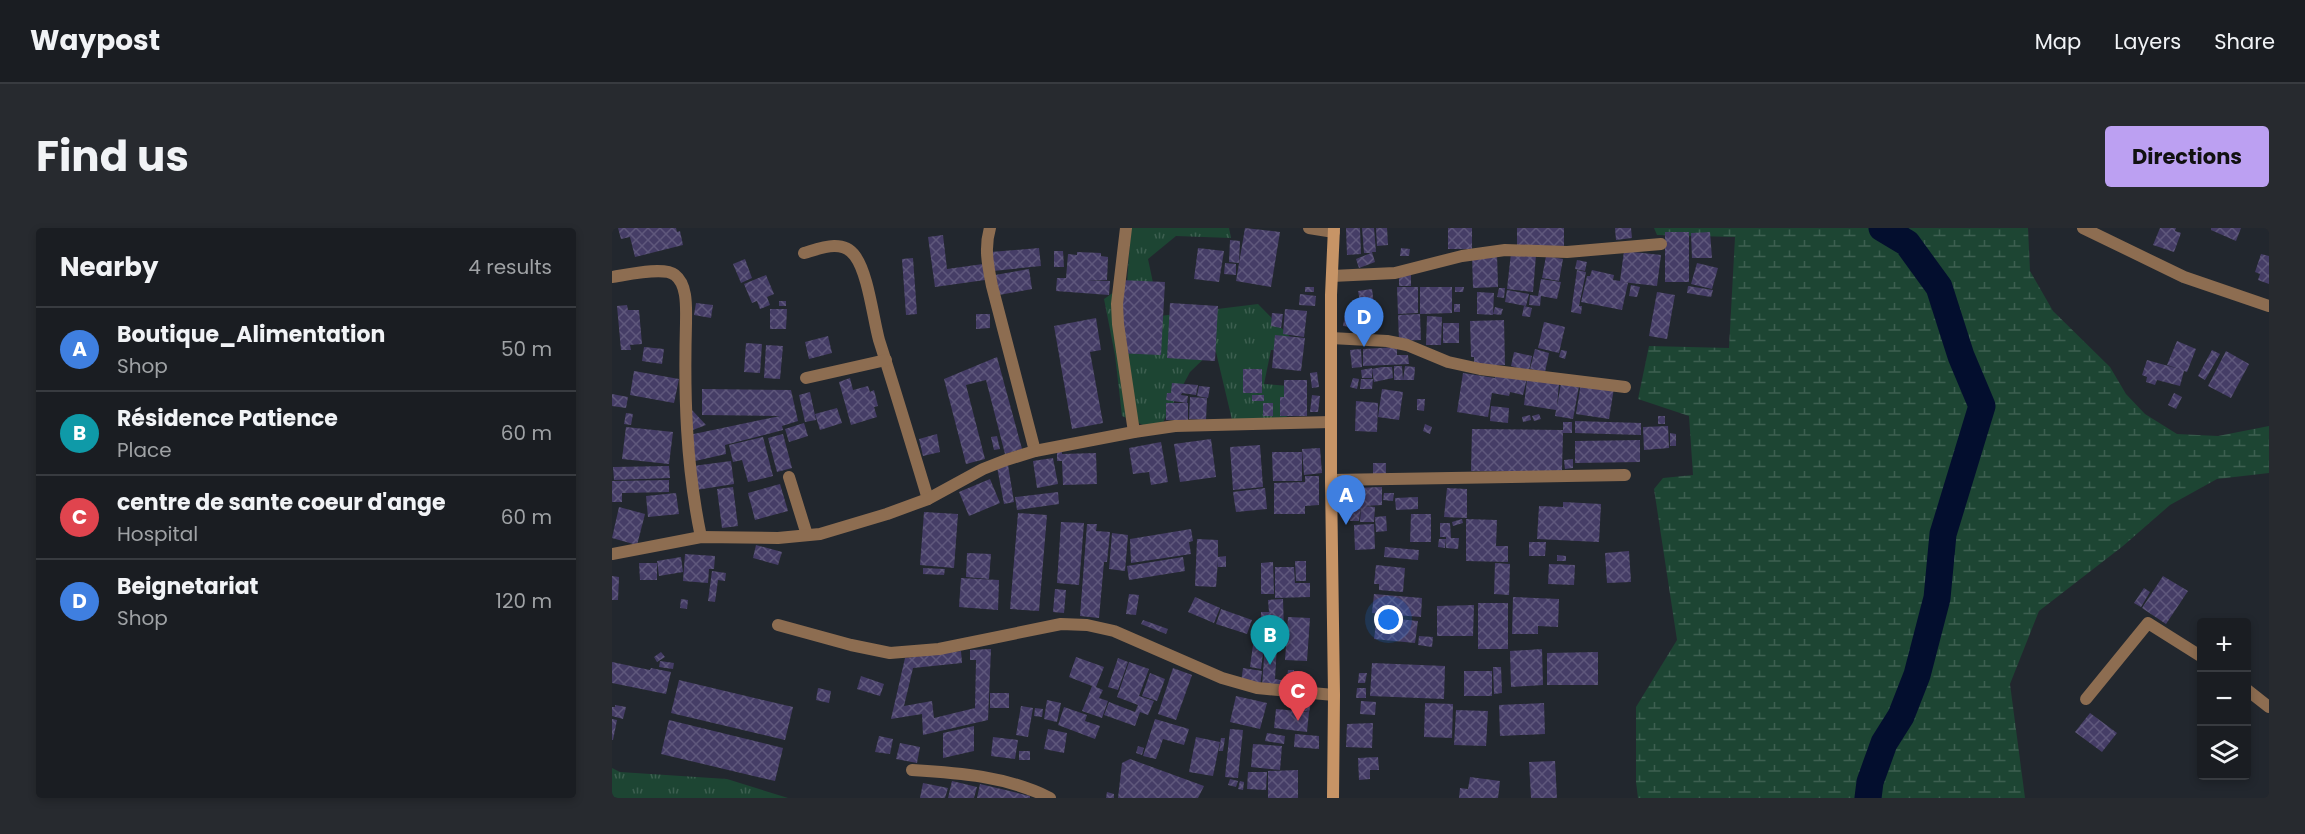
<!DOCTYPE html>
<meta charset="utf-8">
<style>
body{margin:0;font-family:Poppins,sans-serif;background:#272a2f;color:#f1f3f6}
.controls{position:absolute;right:18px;bottom:18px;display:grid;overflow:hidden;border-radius:6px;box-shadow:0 3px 9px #0003}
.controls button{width:54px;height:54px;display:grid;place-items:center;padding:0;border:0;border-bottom:2px solid #383b40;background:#1a1d22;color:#f1f3f6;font:30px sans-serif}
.you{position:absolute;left:777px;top:392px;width:21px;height:21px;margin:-15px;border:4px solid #fff;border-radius:50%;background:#1a73e8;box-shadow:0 0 0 9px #1a73e833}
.badge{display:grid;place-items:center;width:39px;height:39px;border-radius:50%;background:#bca0f2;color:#fff;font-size:20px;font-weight:700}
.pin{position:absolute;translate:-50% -50px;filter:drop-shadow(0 2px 3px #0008)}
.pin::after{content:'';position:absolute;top:32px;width:21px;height:18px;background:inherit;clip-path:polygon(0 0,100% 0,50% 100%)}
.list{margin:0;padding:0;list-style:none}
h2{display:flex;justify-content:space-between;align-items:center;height:78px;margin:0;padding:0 24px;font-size:26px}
h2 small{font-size:20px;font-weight:400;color:#9fa2a5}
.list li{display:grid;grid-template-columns:39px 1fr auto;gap:18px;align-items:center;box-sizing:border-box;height:84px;padding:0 24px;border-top:2px solid #383b40}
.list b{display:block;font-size:22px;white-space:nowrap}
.list p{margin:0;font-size:20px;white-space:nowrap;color:#9fa2a5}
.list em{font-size:20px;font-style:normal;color:#9fa2a5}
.icon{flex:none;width:33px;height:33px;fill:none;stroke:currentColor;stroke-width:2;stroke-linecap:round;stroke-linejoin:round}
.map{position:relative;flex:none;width:1657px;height:570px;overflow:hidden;border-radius:6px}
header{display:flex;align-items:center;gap:36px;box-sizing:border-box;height:84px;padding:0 30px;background:#1a1d22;border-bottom:2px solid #383b40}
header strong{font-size:28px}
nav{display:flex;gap:33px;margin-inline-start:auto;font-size:21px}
.intro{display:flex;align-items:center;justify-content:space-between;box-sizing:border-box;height:144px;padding:0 36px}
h1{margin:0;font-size:42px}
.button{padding:15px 27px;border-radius:6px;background:#bca0f2;color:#111;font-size:21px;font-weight:700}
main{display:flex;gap:36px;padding:0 36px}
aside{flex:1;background:#1a1d22;border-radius:6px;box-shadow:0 3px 9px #0003}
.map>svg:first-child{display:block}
</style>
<header>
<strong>Waypost</strong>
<nav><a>Map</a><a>Layers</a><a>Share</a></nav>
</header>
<div class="intro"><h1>Find us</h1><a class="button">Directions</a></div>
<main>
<aside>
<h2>Nearby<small>4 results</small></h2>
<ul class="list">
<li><span class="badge" style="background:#3f7fe0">A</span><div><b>Boutique_Alimentation</b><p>Shop</p></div><em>50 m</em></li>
<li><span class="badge" style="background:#0f9aa8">B</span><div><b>Résidence Patience</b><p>Place</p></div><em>60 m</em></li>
<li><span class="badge" style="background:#e0444e">C</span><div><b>centre de sante coeur d'ange</b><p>Hospital</p></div><em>60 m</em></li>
<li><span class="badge" style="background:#3f7fe0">D</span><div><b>Beignetariat</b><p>Shop</p></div><em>120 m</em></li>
</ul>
</aside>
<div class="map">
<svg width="1657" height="570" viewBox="0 0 1657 570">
<defs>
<pattern id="grass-tufts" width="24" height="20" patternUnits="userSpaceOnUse" patternTransform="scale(1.5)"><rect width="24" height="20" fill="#1d4533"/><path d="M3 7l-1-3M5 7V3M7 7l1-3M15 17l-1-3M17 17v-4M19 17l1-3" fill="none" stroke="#3d5f50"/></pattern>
<pattern id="wetland-marsh" width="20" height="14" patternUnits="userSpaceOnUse" patternTransform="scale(1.5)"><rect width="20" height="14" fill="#1d4533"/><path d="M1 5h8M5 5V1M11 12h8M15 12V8" fill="none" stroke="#3d5f50"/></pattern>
<pattern id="building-cross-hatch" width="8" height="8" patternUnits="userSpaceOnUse" patternTransform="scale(1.5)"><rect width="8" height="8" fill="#453d66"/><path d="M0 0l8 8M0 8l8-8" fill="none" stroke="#5f587c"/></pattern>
</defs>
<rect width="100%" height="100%" fill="#22272e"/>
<g fill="url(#grass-tufts)">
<path d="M519 0H617L619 10 564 8 536 31 548 88 646 76 690 121 659 122 652 156 691 159 694 176 665 195 621 196 603 120 578 144 549 198 531 197 510 188 503 127 492 71 515 55Z"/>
<path d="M0 540 8 544 115 551 176 570H0Z"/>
</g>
<path fill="url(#wetland-marsh)" d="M1042 0H1416L1418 43 1441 83 1498 139 1514 166 1533 186 1565 206 1606 208 1657 198V245L1605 251 1558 277 1511 318 1427 383 1398 456 1413 570H1026L1024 554V479L1065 412 1042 261 1051 250 1081 247 1077 188 1026 171 1037 118 1117 120 1123 9 1045 7Z"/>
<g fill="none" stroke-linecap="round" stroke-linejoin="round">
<path stroke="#030e2e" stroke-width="27" d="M1256 570 1258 554 1272 515 1289 488 1305 447 1325 370 1331 306 1370 178 1349 128 1327 59 1295 15 1270 0"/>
</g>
<g fill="url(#building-cross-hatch)">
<path d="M6 0H64L65 4 68 3 71 17 23 29 18 9 9 11Z"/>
<path d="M633 0 668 4 659 59 624 53Z"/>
<path d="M734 0H748L749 26 735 27Z"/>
<path d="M750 0H762L764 24H760L763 34 747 40 744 31 759 25H752Z"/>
<path d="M764 0H775L776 17 765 18Z"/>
<rect x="836" y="0" width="24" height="21"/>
<rect x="905" y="0" width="47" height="19"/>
<path d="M1003 0H1019L1020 10 1004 12Z"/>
<path d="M1548 0H1564L1563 3 1569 5 1562 24 1541 17Z"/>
<path d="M1599 0H1629L1624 13 1599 2Z"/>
<rect x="1053" y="4" width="24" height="50"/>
<path d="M1098 4 1100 30H1080L1079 5Z"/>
<path d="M331 7 335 41 371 36 373 52 323 59 316 9Z"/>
<path d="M618 12 628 13 627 35 617 34Z"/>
<path d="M427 20 429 38 381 43 379 24Z"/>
<path d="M586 20 612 23 607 54 582 51Z"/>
<path d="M789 20 798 21 797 28H788Z"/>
<path d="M442 23H451L452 39H442Z"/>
<path d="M1012 23 1049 27 1045 58 1010 54 1016 55 1010 82 969 74 975 48H978L980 42 1002 47 1001 52 1008 53Z"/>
<path d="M465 24 489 25V28L496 29 495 52H474L498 53 497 67 444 63 445 50H454L456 26 465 27Z"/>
<path d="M899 25 924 27 921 64 895 61Z"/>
<path d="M1649 26 1657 28V56L1646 52 1648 46 1643 44Z"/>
<path d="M885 27 886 59 861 60 860 28Z"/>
<path d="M934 28 951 31 947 53 930 50Z"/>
<path d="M301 30 305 86 294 87 290 31Z"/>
<path d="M133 31 140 50 129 55 121 36Z"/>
<path d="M965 32 975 34 973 43 963 41Z"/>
<path d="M613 35 624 36V47L612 46Z"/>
<path d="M1085 35 1106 40 1100 61 1079 56Z"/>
<path d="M417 41 420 61 387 67 383 47Z"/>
<path d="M965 42 974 44 967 78H970L969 86 959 84Z"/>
<path d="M154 47 162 66 155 69 158 77 148 81 145 73 140 75 132 56Z"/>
<rect x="787" y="47" width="12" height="11"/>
<path d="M929 51 949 54 945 71 929 68 928 78 917 77 918 67 926 68Z"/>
<path d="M508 52 553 54 549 127 504 125Z"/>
<path d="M1019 57 1028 59 1025 69 1017 68Z"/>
<path d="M1076 58 1101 62 1099 69 1075 65Z"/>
<rect x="693" y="59" width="9" height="5"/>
<path d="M785 59H806V85L786 86Z"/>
<path d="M808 59H840V85L808 86Z"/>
<path d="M843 59H852L851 64H843Z"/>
<path d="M887 60H893L892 70 885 69Z"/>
<path d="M760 61 762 77 749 79 746 63Z"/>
<path d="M895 62 917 66 914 78 893 74Z"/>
<path d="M865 64 882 65 881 87 865 86Z"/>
<path d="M1045 64 1063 67 1055 111 1037 108Z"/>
<path d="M688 66 704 68 703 78 687 77Z"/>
<rect x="167" y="73" width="7" height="5"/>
<path d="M84 75 101 77 99 90 82 87Z"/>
<path d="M558 75 606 78 603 133 555 130Z"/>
<rect x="842" y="76" width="6" height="8"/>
<path d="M15 77 16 82H27L30 116 18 117 19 122H9L5 78Z"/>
<path d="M912 78 920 80 918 89 910 88Z"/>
<path d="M750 79 752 84 745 87 743 83Z"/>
<path d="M883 79 891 81 889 87 881 86Z"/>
<path d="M158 81H175L174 101H158Z"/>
<path d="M673 81 695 83 692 109 671 106Z"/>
<path d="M660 85 671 86 669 100 659 98Z"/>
<path d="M364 86H378V100L364 101Z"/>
<path d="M733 86 740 88 738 99 731 98Z"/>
<path d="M808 86 809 112 787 113 786 87Z"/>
<path d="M740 87 764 89 762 104 739 99Z"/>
<path d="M815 88 830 89 829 117H814Z"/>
<path d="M484 90 489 122 478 124 491 195 460 201 442 98Z"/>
<path d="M892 92 893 137 862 138V129H859L858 93Z"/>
<path d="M932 94 953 99 947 125 926 120Z"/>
<rect x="831" y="95" width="16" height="20"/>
<path d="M663 107 693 110 689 143 660 140Z"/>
<path d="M216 108 220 125 197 131 193 114Z"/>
<path d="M1565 113 1584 121 1575 144 1572 143 1568 158 1545 152 1543 157 1534 154 1535 149 1530 147 1535 132 1567 141 1555 137Z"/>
<path d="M134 115 150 116 148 145 132 144Z"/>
<path d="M154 117 171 118 168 151 152 150Z"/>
<path d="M32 119 52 121 50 136 30 133Z"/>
<path d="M785 119V127H796L797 136 751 138V121Z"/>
<path d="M749 121 750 139 740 140 738 122Z"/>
<path d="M923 121 937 125 933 144 918 141Z"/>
<path d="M949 122 955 123 953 131 947 129Z"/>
<path d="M1600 122 1608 126 1593 152 1586 148Z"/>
<path d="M1614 123 1637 136 1619 170 1596 158Z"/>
<path d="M902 124 920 128 917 143 899 138Z"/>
<path d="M385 129 410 221 393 226 374 152 354 157 373 231 354 236 332 151Z"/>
<path d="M782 138H790L791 152H782Z"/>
<path d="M793 138 803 139 802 152H791Z"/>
<path d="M770 139H780L781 150 762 154 760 141Z"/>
<path d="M760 140V150H750L749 142Z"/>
<rect x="631" y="141" width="19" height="24"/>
<path d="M22 143 67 151 62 175 18 167Z"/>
<path d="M705 144 707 159 700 160 698 145Z"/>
<path d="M851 145 883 150 884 146 915 150 911 167 898 164 897 168 880 165 876 189 845 184Z"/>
<path d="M238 150 241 162 256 158 258 164 262 162 266 178 262 179 265 189 239 197 227 154Z"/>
<path d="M741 150 747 151 745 161 738 159Z"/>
<path d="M749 151H761L760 161H748Z"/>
<path d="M672 152H695V188H668V169H672Z"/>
<path d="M915 152 947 156 945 178 949 155 967 158 961 191 943 188 944 182 912 177Z"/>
<path d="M560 155 586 157 584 167 570 165 569 167 576 168 575 175 554 172 555 165H559Z"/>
<path d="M969 155 1002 160 997 191 964 186Z"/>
<path d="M587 158 598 159 596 170 585 168Z"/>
<path d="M90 161 179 162 186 193 170 198 171 202 113 217 114 226 83 233 77 207 168 188 90 187Z"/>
<path d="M770 161 791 164 787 192 766 189Z"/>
<path d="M198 164 204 192 193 194 187 167Z"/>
<path d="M1562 165 1570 169 1564 181 1556 177Z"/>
<path d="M0 166 16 169 14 180 0 178Z"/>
<rect x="640" y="167" width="12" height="6"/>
<path d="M700 167 708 168 706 184H698Z"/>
<path d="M578 169 595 170 594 192 577 191Z"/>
<path d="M805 171H813L812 183 805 182Z"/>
<path d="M744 173 766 175 765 204 743 203Z"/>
<rect x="554" y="175" width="22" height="17"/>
<rect x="651" y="175" width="10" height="13"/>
<path d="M879 178 897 180 896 195 878 193Z"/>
<path d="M225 180 230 195 208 202 203 186Z"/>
<path d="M79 181 94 197 78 203Z"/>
<path d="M14 185 21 186 19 197 12 196Z"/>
<path d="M927 186 929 191 922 193 920 188Z"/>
<path d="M918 187 919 192 911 194 910 189Z"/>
<rect x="1046" y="188" width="7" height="8"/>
<path d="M963 193 1029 195V207L963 205Z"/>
<path d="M951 194H960V205H951L950 243H859L860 201 951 202Z"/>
<path d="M192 195 196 208 177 214 173 201Z"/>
<path d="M813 196 820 199 818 206 811 203Z"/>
<path d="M1056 198 1057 220 1032 222 1031 199Z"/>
<path d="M14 199 61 204 57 236 10 231Z"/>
<path d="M1058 205 1064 206V218H1058Z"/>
<path d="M171 206 180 240 165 244 156 210Z"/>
<path d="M325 206 328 224 311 228 307 211Z"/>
<path d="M385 208 388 221 382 222 379 209Z"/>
<path d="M151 209 161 248 136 254 130 232 121 234 117 217Z"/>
<path d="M599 211 604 249 568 254 562 216Z"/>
<path d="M1028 212V234L963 235V213Z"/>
<path d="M549 214 556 254 539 257 537 244 521 246 517 220Z"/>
<path d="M648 217 651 259 621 262 618 219Z"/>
<path d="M708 220 710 245 692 247 690 221Z"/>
<path d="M445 224H450V226L484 225 485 256 451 257 450 233H445Z"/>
<path d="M660 224H690V253H661Z"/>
<path d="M441 230 446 256 425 260 421 233Z"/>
<path d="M961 231V240L953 241 952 232Z"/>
<path d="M119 233 122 256 84 262 81 238Z"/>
<path d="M761 235H774V247L761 246Z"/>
<path d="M396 237 402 274 392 276 385 239Z"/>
<path d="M57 238 58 250 2 252 1 239Z"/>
<path d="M693 248H707V277L693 278V286H662V255L693 254Z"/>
<path d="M378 251 388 275 357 288 347 264Z"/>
<path d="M57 252V264L10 265V274H0V253Z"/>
<path d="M168 256 176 283 143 292 136 265Z"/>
<path d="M121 259 126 298 110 300 105 261Z"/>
<path d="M770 259V277L752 278 763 279 762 294H748L749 278 747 293H738V282H734V278H743L742 260Z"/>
<path d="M653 260 655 281 624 284 621 264Z"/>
<path d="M835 260 855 261V290L832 289Z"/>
<path d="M446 264 447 276 405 282 403 269Z"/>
<path d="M64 265 67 286 36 289 34 268Z"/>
<path d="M772 265H782L781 273 771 272Z"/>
<path d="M806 269V281L784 282 783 270Z"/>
<path d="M951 274 989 276 987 314 925 311 927 278 951 279Z"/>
<path d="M7 279 33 286 25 317 0 310Z"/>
<path d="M312 284 346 286 342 340 308 337Z"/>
<path d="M406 285 435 287 427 383 398 381Z"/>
<path d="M799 286H819V314H798Z"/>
<path d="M774 288 775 303 764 304 763 289Z"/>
<path d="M850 291 851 295 841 298 840 294Z"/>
<path d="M854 291 885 292 884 318H896V334L854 333Z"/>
<path d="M449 294 472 295 467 357 445 355Z"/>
<path d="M828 295H838L839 310H847L846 321 834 320V309H828Z"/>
<path d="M475 296H485L484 303 498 304 495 334H492L487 390 468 388Z"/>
<path d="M762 296 763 321 743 322 742 297Z"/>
<path d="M579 301 581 313 577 314 579 326 519 335 518 311Z"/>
<path d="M500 305 516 307 513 343 497 341Z"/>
<path d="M585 311 606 312V329L614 328V339H606V332L604 359 583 358Z"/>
<path d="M827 311H834L833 320 826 319Z"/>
<path d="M917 314H934L933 328H917Z"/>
<path d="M144 317 170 324 166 337 141 330Z"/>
<path d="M773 319 807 322 806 332 772 329Z"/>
<path d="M1017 323 1019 354 995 355 993 325Z"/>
<path d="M355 325 379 326 377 351 354 349Z"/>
<path d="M73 326 103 328 102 341H97L96 355 71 353Z"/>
<path d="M945 327 954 328V333H945Z"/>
<path d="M69 329 71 344 47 348 45 333Z"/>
<path d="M571 329 573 343 517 352 515 338Z"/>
<path d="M683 333H694V353H684Z"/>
<path d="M661 334 662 366H649V335Z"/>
<path d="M27 335H45V352H28Z"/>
<path d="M883 335 898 336 897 367 882 366Z"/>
<path d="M937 336 963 337 962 357 936 356Z"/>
<path d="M764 337 793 340 791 364 767 362V356H762Z"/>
<path d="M663 339H682L683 355H698V369L663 370Z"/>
<path d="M311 340 333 341 332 347 311 346Z"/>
<path d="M100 343 114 345 113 353 106 352 103 374 96 373Z"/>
<path d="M0 348 7 349 6 372H0Z"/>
<path d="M1551 348 1576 363 1554 396 1530 380Z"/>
<path d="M349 350 387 352 386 382 347 379Z"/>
<path d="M1532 360 1538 364 1529 379 1522 375Z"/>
<path d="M443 361 454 362 452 385 441 384Z"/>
<path d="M517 366 527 367 524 387 514 386Z"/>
<path d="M762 366 810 370 809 389 760 385Z"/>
<path d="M583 369 608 380 602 395 576 384Z"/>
<path d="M901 369 947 371 946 399 926 398V406H900Z"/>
<path d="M69 371 76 372 75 381 68 380Z"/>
<path d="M671 371 672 403H649V384H657L656 372Z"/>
<rect x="866" y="375" width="30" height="46"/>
<path d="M862 377 861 408H825V378Z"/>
<path d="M609 381 640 392 635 406 604 396Z"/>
<path d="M676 389 698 390 695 433 673 432Z"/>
<path d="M765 389 806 393 803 415 762 411Z"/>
<path d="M531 392 556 401 554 406 529 396Z"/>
<path d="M807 408 821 409 820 419 806 417Z"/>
<path d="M653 416 665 417 663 451 673 453 672 461 650 458Z"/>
<path d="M641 417 652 418 649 441 638 439Z"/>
<path d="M379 421 376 492 311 507 310 486 279 491 293 430 349 423 350 435 301 440 292 478 320 473 322 490 363 480 364 432H358V422Z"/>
<path d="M930 421 931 457 899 459 898 423Z"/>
<path d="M49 424 53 429 45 434 42 429Z"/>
<path d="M986 424V457H935V425Z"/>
<path d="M464 429 492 439 484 459 491 462 487 470 496 473 490 490 470 483 480 458 457 449Z"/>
<path d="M506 430 516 434 506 462 496 459Z"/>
<path d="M48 433 62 435 61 441 47 439Z"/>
<path d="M0 434 38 442 39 440 59 444 54 466 0 455Z"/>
<path d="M517 434 537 441 527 468 542 473 536 487 528 484 523 498 492 487 497 474 523 484 526 477 505 469Z"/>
<path d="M760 435 833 438 832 471 758 468Z"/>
<path d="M881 439H889L890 465 882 466Z"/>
<path d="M561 440 580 447 564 492 546 486Z"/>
<path d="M631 440 650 443 648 458 629 455Z"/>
<path d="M676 442H682V449H675Z"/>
<rect x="852" y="443" width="28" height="25"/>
<path d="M538 445 553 451 545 473 530 468Z"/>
<path d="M747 445H755L753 455H746Z"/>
<path d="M249 448 272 456 268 468 245 461Z"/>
<path d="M676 450 687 452V458L675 457Z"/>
<path d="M67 452 181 479 173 512 59 485Z"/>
<path d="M206 460 219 463 217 475 204 472Z"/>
<path d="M745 460H754V470H744Z"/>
<rect x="378" y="465" width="19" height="15"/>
<path d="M624 468 655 475 648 501 618 494Z"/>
<path d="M682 471 699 475 697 484 680 480Z"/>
<path d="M435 472 449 475 445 494 432 491Z"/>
<path d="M749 473 764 474 763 487 748 486Z"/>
<path d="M813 475 841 476 840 510 812 509Z"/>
<path d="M932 475 933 506 888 508 887 477Z"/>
<path d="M3 477 14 479 11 491 0 488V479H3Z"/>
<path d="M409 478 421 480 416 509 404 507Z"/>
<path d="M452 479 475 487 473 493 488 498 483 511 446 497Z"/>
<path d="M423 480 431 481 430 489 422 488Z"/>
<path d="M664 481 697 484 695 504 662 500Z"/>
<path d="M844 482 876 483 874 518 842 517Z"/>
<path d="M1478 485 1505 505 1490 524 1463 504Z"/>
<path d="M0 491 5 492 1 512H0Z"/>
<path d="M543 491 577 501 572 517 551 511 544 531 531 528Z"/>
<path d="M57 492 171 520 163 553 49 526Z"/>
<path d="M761 495 760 520 734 519 735 496Z"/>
<path d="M362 498V523L331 530V505Z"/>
<path d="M436 501 455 505 452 525 432 521Z"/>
<path d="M618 501 631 502 626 550 613 549Z"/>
<path d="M655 505 673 508 672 516 653 513Z"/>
<path d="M683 506 707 508V521L682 519Z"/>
<path d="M267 508 281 511 278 526 263 524Z"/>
<path d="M381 509 406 512 403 531 379 528Z"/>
<path d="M584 509 608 514 601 548 577 544Z"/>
<path d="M609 510H613L611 523H607Z"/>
<path d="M288 515 308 519 305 535 284 531Z"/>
<path d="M641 516 670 518 668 542 639 539Z"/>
<path d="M526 518 532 520 530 527 524 525Z"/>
<rect x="407" y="523" width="11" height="9"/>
<path d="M766 529 767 542H758V551L747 552 746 530Z"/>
<path d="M518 531 592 558 586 570H506L510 535Z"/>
<path d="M943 533 945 570H919L917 534Z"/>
<path d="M686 542V570H656V543Z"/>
<path d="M636 544H655L654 562 635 561Z"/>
<path d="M858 549 888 553 886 570H847L848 560 856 561Z"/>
<path d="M618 551 626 553 624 559 616 557Z"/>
<path d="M340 553 365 559 362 570H336Z"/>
<path d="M628 553 632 554 631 562 626 561Z"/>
<path d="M311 555 336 560 333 570H308Z"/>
<path d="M368 556 418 568V570H365Z"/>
<path d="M495 564 502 566V570H494Z"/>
</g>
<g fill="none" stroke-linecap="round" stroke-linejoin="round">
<g stroke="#8d6d51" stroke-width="12">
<path d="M378 0C372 20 376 38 380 58L423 223"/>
<path d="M514 0 505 76 506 96 522 204"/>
<path d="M697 0 722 4"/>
<path d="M1471 0 1572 49 1657 78"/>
<path d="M192 25C209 20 231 11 243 28 256 45 261 90 267 112 284 165 300 218 316 271"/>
<path d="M720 48 783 45 850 28 893 22 955 24 1049 16"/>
<path d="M0 49C14 47 52 38 63 47 76 57 74 81 74 95 72 168 74 237 89 309"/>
<path d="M719 110 775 113 795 117 836 134 868 141 1013 159"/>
<path d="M194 150 274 132"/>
<path d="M177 249 195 307"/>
<path d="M719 252 1013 247"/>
<path d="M0 326 89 309 166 310 208 306 275 286 316 271 371 241 394 232 423 223 522 204 563 198 719 194"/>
<path d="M166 397 239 417 278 425 327 421 449 396 475 397 502 403 610 450 645 460 722 467"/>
<path d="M1634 461 1657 479"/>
<path d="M1474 471 1536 395 1590 429"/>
<path d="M300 542C348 545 394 548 438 570"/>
</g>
<path stroke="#c79466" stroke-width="12" d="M721 570 722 467 719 252V67L722 0"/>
</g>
</svg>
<div class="controls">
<button>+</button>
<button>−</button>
<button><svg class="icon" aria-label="layers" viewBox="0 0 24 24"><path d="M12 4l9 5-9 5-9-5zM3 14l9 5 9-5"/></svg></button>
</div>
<div class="you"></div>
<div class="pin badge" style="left:734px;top:297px;background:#3f7fe0">A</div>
<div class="pin badge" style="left:658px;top:437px;background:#0f9aa8">B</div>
<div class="pin badge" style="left:686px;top:493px;background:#e0444e">C</div>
<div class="pin badge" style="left:752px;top:119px;background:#3f7fe0">D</div>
</div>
</main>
